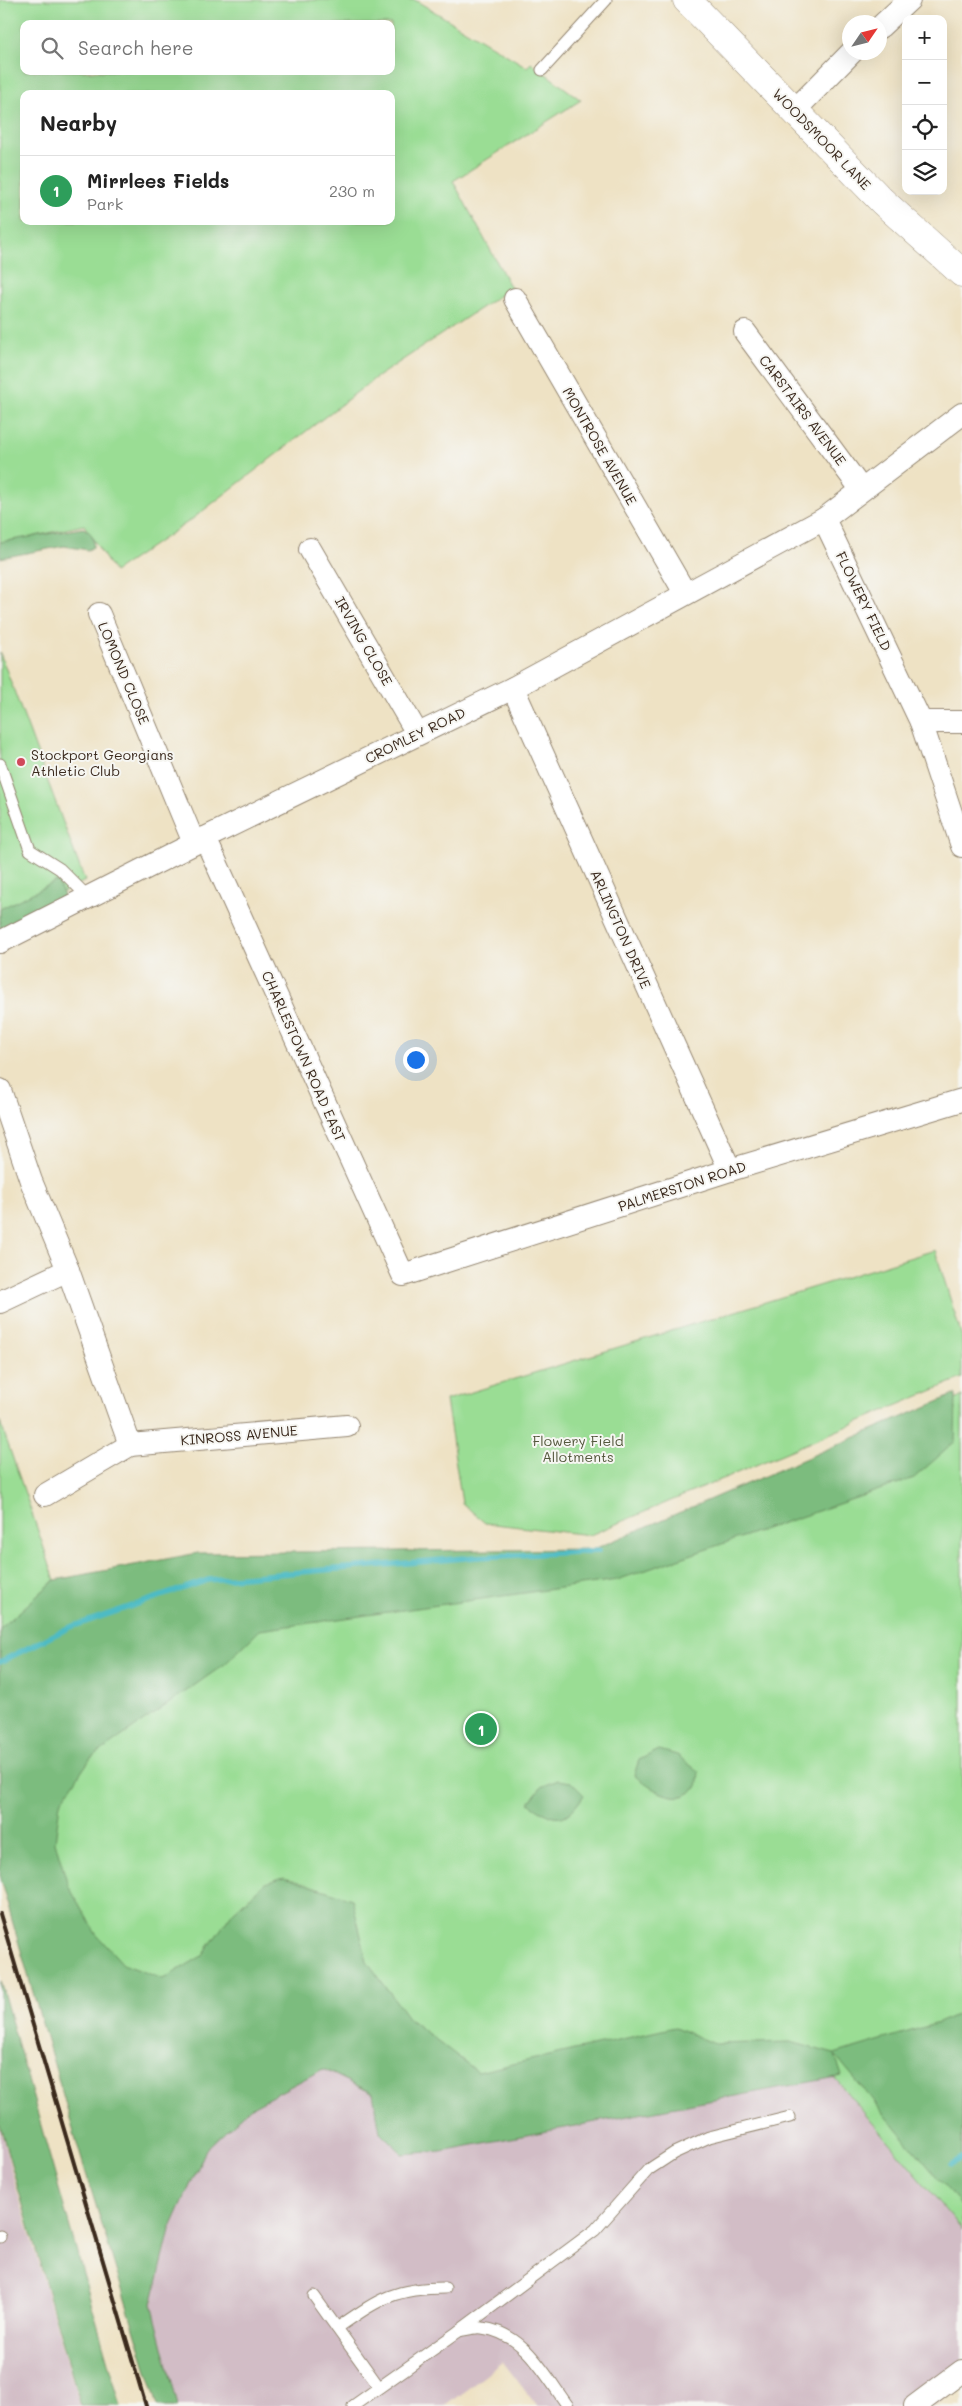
<!DOCTYPE html>
<meta charset="utf-8">
<style>
body{margin:0;font-family:Mali,sans-serif;background:#f6f6f6;color:#222}
.controls{position:absolute;right:15px;top:15px;display:grid;overflow:hidden;border-radius:10px;box-shadow:0 5px 20px #0002}
.controls button{width:45px;height:45px;display:grid;place-items:center;padding:0;border:0;border-bottom:1px solid #e0e0e0;background:#fff;color:#222;font:25px sans-serif}
.compass{position:absolute;left:842px;top:15px;width:45px;height:45px;border-radius:50%;background:#fff;box-shadow:0 5px 20px #0002;rotate:55deg}
.you{position:absolute;left:415px;top:1059px;width:18px;height:18px;margin:-12px;border:4px solid #fff;border-radius:50%;background:#1a73e8;box-shadow:0 0 0 8px #1a73e833}
.badge{display:grid;place-items:center;width:32px;height:32px;border-radius:50%;background:#0b8043;color:#fff;font-size:16px;font-weight:700}
.pin{position:absolute;translate:-50% -50%;border:2px solid #fff;box-shadow:0 1px 5px #0006}
.list{margin:0;padding:0;list-style:none}
h2{display:flex;justify-content:space-between;align-items:center;height:65px;margin:0;padding:0 20px;font-size:21px}
h2 small{font-size:16px;font-weight:400;color:#767676}
.list li{display:grid;grid-template-columns:32px 1fr auto;gap:15px;align-items:center;box-sizing:border-box;height:70px;padding:0 20px;border-top:1px solid #e0e0e0}
.list b{display:block;font-size:19px;white-space:nowrap}
.list p{margin:0;font-size:16px;white-space:nowrap;color:#767676}
.list em{font-size:16px;font-style:normal;color:#767676}
.icon{flex:none;width:28px;height:28px;fill:none;stroke:currentColor;stroke-width:2;stroke-linecap:round;stroke-linejoin:round}
.map{position:relative;flex:none;width:962px;height:2406px;overflow:hidden}
.search{position:absolute;background:#fff;box-shadow:0 5px 20px #0002;left:20px;top:20px;width:375px;height:55px;display:flex;align-items:center;gap:12px;box-sizing:border-box;padding:0 18px;border-radius:10px;color:#767676;font-size:19px}
.panel{position:absolute;background:#fff;box-shadow:0 5px 20px #0002;left:20px;top:90px;width:375px;height:135px;border-radius:10px}
.map>svg:first-child{display:block}
</style>
<div class="map">
<svg width="962" height="2406" viewBox="0 0 962 2406">
<rect width="100%" height="100%" fill="#f6f6f2"/>
<filter id="ink" filterUnits="userSpaceOnUse"><feTurbulence type="fractalNoise" baseFrequency=".02" numOctaves="2"/><feDisplacementMap in="SourceGraphic" scale="10" xChannelSelector="R" yChannelSelector="G"/><feConvolveMatrix kernelMatrix="1 2 1 2 8 2 1 2 1" color-interpolation-filters="sRGB"/></filter>
<filter id="wash" filterUnits="userSpaceOnUse"><feTurbulence type="fractalNoise" baseFrequency=".0096" numOctaves="4" result="noise"/><feDisplacementMap in="SourceGraphic" scale="20" xChannelSelector="R" yChannelSelector="G"/><feGaussianBlur stdDeviation="1.12" result="paint"/><feColorMatrix in="noise" values="0 0 0 0 0 0 0 0 0 0 0 0 0 0 0 0 0 1.4 0 .05"/><feComposite in="paint" operator="in"/></filter>
<g filter="url(#wash)">
<rect width="100%" height="100%" fill="#eee2c4"/>
<g fill="#d2bdc6">
<path d="M323 2069 473 2143 833 2076 962 2229V2385L933 2406H537L503 2362 445 2406H164L87 2148Z"/>
<path d="M0 2129 15 2184 80 2406H0Z"/>
</g>
<g fill="#9add94" stroke="#6a8459" fill-rule="evenodd">
<path d="M0 0H415L527 67 531 63 581 100 453 181 511 288 374 379 191 520 114 572 84 525 0 544ZM24 24H391V71H24ZM24 94H391V221H24Z"/>
<path d="M0 653 85 881 0 925Z"/>
<path d="M935 1250 962 1337V1378L590 1535 485 1523 462 1503 446 1400Z"/>
<path d="M962 1396V2229L833 2076 473 2143 323 2069 87 2148 0 1847V1421L55 1580 22 1610 599 1556Z"/>
</g>
<g fill="#7bbc7e" stroke="#5b734e">
<path d="M83 528C92 532 94 538 93 547L88 550 64 546 0 558V542Z"/>
<path d="M57 881 65 898 0 932V909Z"/>
<path d="M956 1394 955 1442 914 1478 617 1580 260 1630 225 1664 91 1758 60 1803 55 1842 68 1885 96 1934 123 1964 163 1979 202 1956 233 1912 265 1883 284 1877 352 1899 367 1961 409 2019 478 2072 675 2027 715 2044 791 2042 834 2054 938 2023 962 2012V2207L835 2055 842 2076 441 2151 403 2154 380 2132 373 2093 323 2069 250 2108 206 2150 170 2230 152 2304 178 2406H158L81 2157 0 1879V1629L55 1580 198 1553 594 1549Z"/>
<path d="M659 1750 677 1755 699 1772 697 1788C693 1790 687 1795 683 1796 665 1799 647 1786 634 1775L639 1760Z"/>
<path d="M558 1780 571 1782 584 1795C564 1825 556 1822 529 1803L541 1787Z"/>
<path d="M0 1981 110 2369 121 2406H81L0 2126Z"/>
</g>
<g fill="none" stroke-linecap="round" stroke-linejoin="round">
<g stroke="#4dbbc4" stroke-width="5.5">
<path d="M0 1662 68 1628 208 1580 477 1557 598 1551"/>
<path d="M952 2164 962 2158"/>
</g>
</g>
</g>
<g filter="url(#ink)">
<g fill="none" stroke-linecap="round" stroke-linejoin="round">
<g stroke="#948671" stroke-width="13">
<g id="service">
<path d="M542 70 606 0"/>
<path d="M0 764 30 850 60 869 88 897"/>
<path d="M0 2236V2237"/>
<path d="M314 2296 379 2387"/>
<path d="M337 2328C378 2300 393 2288 445 2288"/>
<path d="M459 2331 595 2230 648 2170 674 2153 709 2137 790 2117"/>
<path d="M353 2406 459 2331C466 2330 475 2327 482 2328 525 2333 545 2375 568 2406"/>
</g>
</g>
<g stroke="#948671" stroke-width="24">
<g id="minor">
<path d="M880 27 909 0"/>
<path d="M794 111 852 52"/>
<path d="M515 299 685 593"/>
<path d="M745 332 861 489"/>
<path d="M962 414 824 519 921 722 962 846"/>
<path d="M310 549 417 733"/>
<path d="M99 614 194 843"/>
<path d="M513 688 730 1170"/>
<path d="M921 722H962"/>
<path d="M205 838 403 1275 730 1170 962 1100"/>
<path d="M0 942 205 838 513 688 824 519"/>
<path d="M0 1090 31 1181 68 1270 130 1445 347 1426"/>
<path d="M0 1302 68 1270"/>
<path d="M45 1495 130 1445"/>
<path d="M915 2406 962 2371"/>
</g>
</g>
<g stroke="#948671" stroke-width="29">
<path id="tertiary" d="M687 0 882 201 962 273"/>
</g>
<use href="#service" stroke="#fff" stroke-width="11"/>
<use href="#minor" stroke="#fff" stroke-width="22"/>
<use href="#tertiary" stroke="#fff" stroke-width="28"/>
<path stroke="#3b2a1e" stroke-width="4" d="M0 1914 146 2406"/>
</g>
</g>
<circle fill="#d1495b" stroke="#f6f6f2" stroke-width="2" cx="21" cy="762" r="5"/>
<g text-anchor="middle" dominant-baseline="central" stroke-width="4" stroke-linejoin="round" paint-order="stroke">
<g font-size="14" fill="#3b2a1e" stroke="#f6f6f2">
<text transform="translate(822 139) rotate(46)">WOODSMOOR LANE</text>
<text transform="translate(803 410) rotate(53)">CARSTAIRS AVENUE</text>
<text transform="translate(600 446) rotate(60)">MONTROSE AVENUE</text>
<text transform="translate(864 601) rotate(64)">FLOWERY FIELD</text>
<text transform="translate(364 641) rotate(60)">IRVING CLOSE</text>
<text transform="translate(124 673) rotate(67)">LOMOND CLOSE</text>
<text transform="translate(415 735) rotate(-26)">CROMLEY ROAD</text>
<text transform="translate(621 929) rotate(66)">ARLINGTON DRIVE</text>
<text transform="translate(304 1056) rotate(66)">CHARLESTOWN ROAD EAST</text>
<text transform="translate(682 1186) rotate(-18)">PALMERSTON ROAD</text>
<text transform="translate(239 1435) rotate(-5)">KINROSS AVENUE</text>
</g>
<g font-size="14" fill="#3b2a1e" stroke="#f6f6f2" text-anchor="start">
<text x="31" y="754">Stockport Georgians<tspan x="31" dy="16">Athletic Club</tspan></text>
</g>
<g font-size="14" fill="#53573c" stroke="#f6f6f2">
<text x="578" y="1440">Flowery Field<tspan x="578" dy="16">Allotments</tspan></text>
</g>
</g>
</svg>
<div class="controls">
<button>+</button>
<button>−</button>
<button><svg class="icon" aria-label="locate" viewBox="0 0 24 24"><circle cx="12" cy="12" r="6"/><path d="M12 2v4M12 18v4M2 12h4M18 12h4"/></svg></button>
<button><svg class="icon" aria-label="layers" viewBox="0 0 24 24"><path d="M12 4l9 5-9 5-9-5zM3 14l9 5 9-5"/></svg></button>
</div>
<svg class="compass" viewBox="-18 -18 36 36"><path d="M0-13l5 13h-10z" fill="#e53935"/><path d="M0 13l5-13h-10z" fill="#767676"/></svg>
<div class="you"></div>
<div class="pin badge" style="left:481px;top:1729px;background:#2e9e5b">1</div>
<div class="search"><svg class="icon" aria-label="search" viewBox="0 0 24 24"><circle cx="10" cy="10" r="6"/><path d="M15 15l6 6"/></svg>Search here</div>
<section class="panel">
<h2>Nearby<small></small></h2>
<ul class="list">
<li><span class="badge" style="background:#2e9e5b">1</span><div><b>Mirrlees Fields</b><p>Park</p></div><em>230 m</em></li>
</ul>
</section>
</div>
